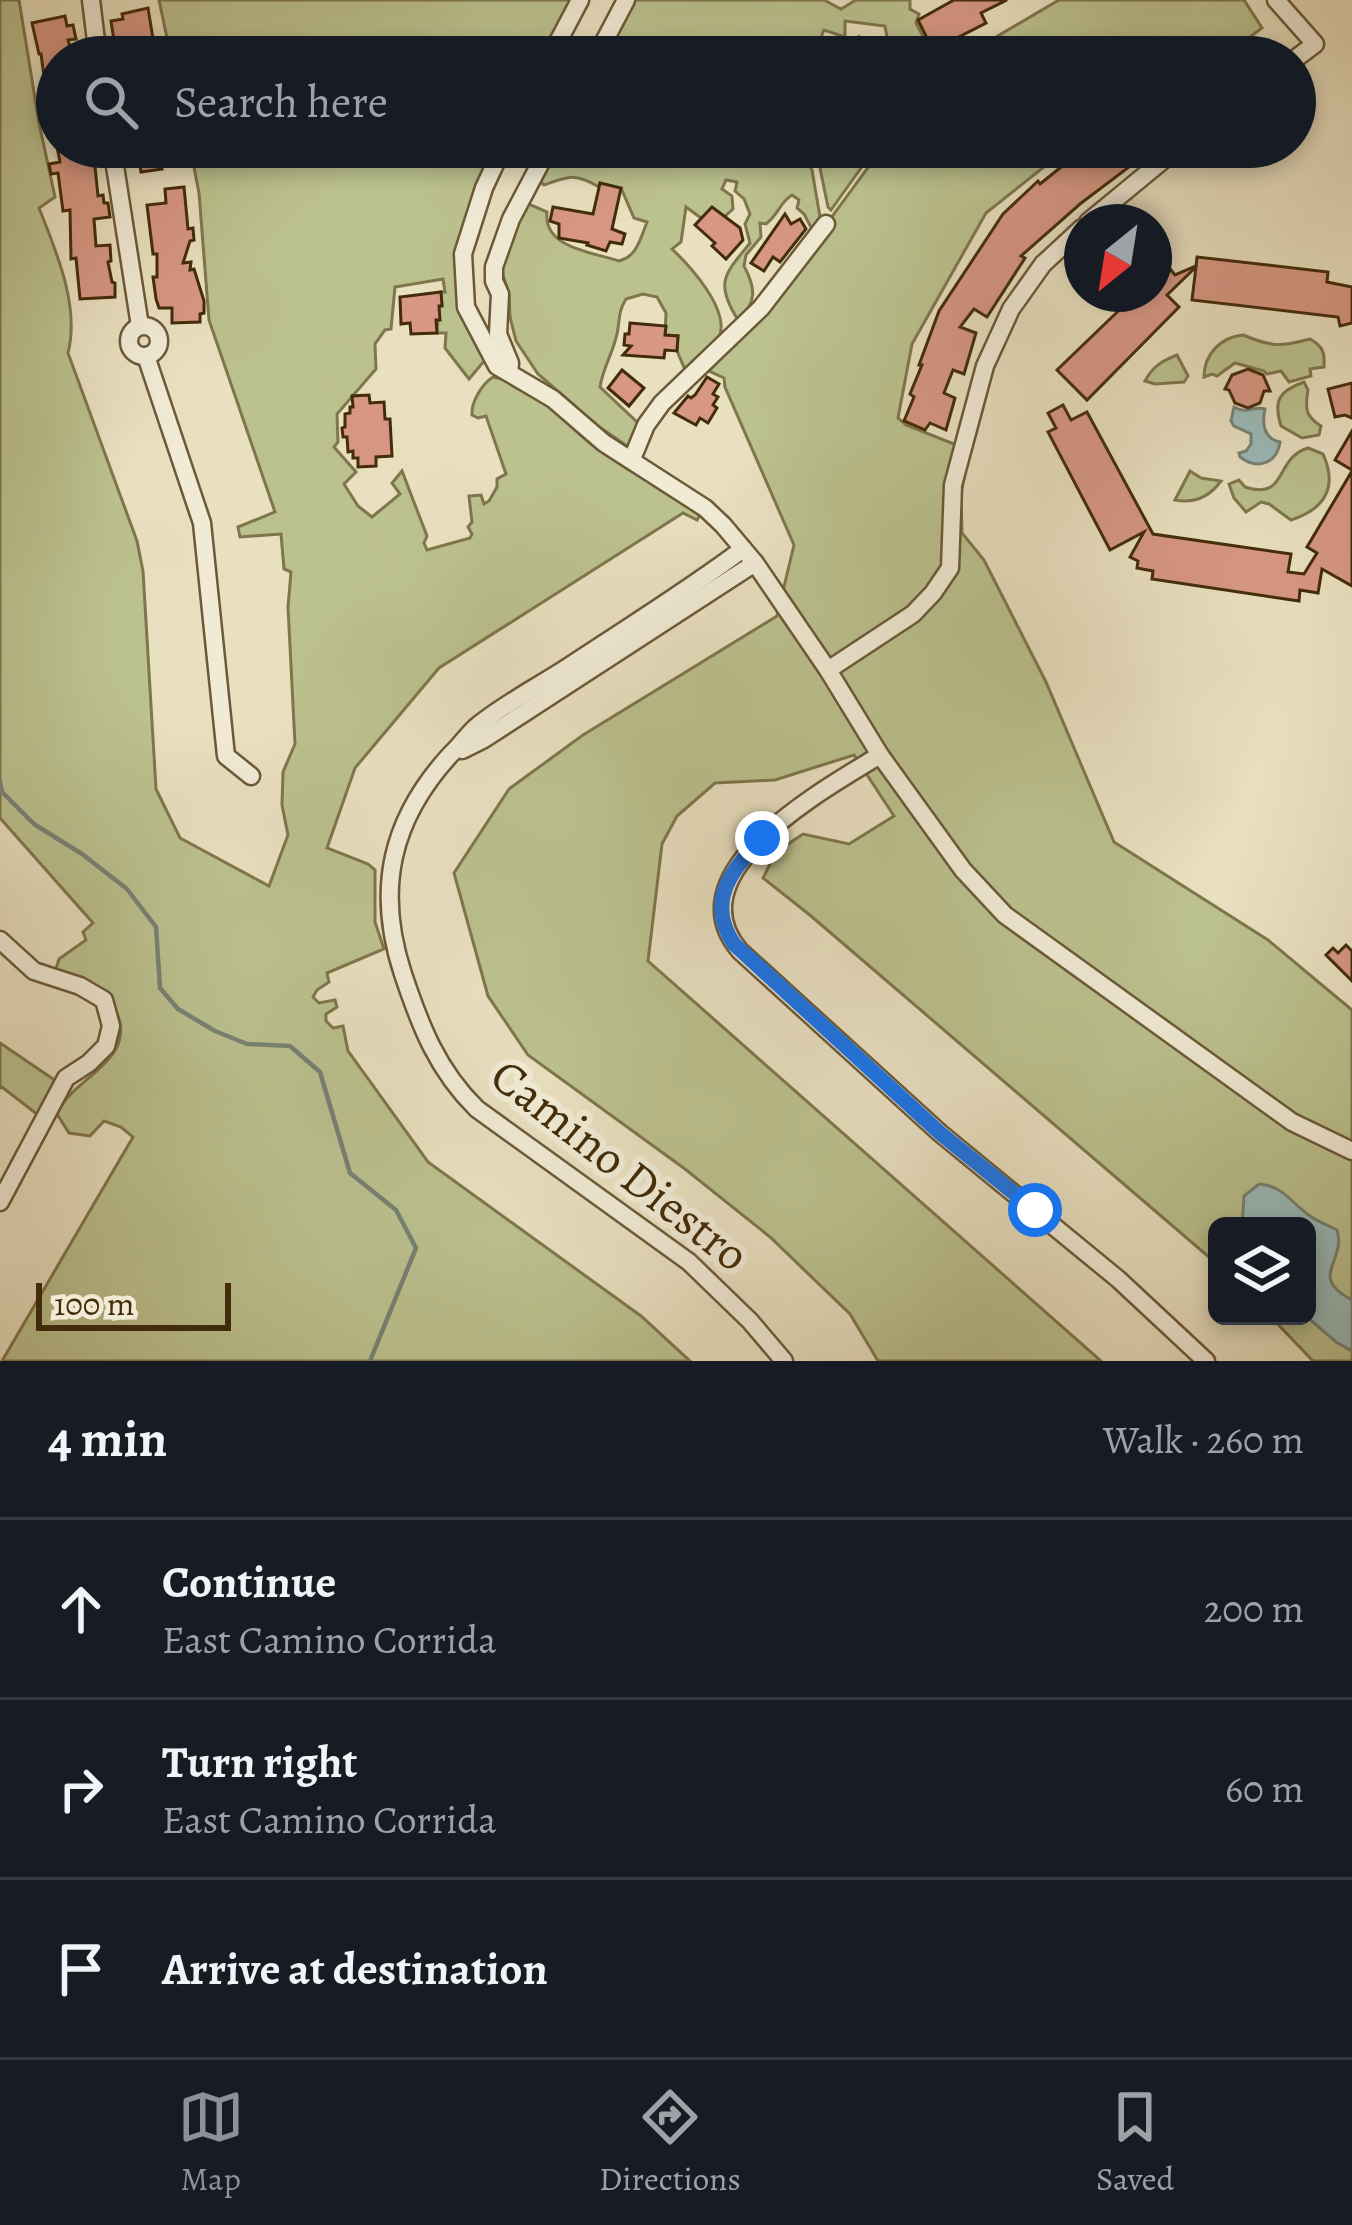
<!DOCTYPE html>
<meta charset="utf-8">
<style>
body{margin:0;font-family:Alegreya,serif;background:#20242c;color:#f1f3f6}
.controls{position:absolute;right:36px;bottom:36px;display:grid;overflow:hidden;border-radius:18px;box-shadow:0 6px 18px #0003}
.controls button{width:108px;height:108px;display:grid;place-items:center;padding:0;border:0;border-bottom:3px solid #363941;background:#171b24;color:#f1f3f6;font:60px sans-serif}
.compass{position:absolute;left:1064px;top:204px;width:108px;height:108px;border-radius:50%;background:#171b24;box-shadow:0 6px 18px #0003;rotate:210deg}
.scale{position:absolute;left:36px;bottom:30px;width:195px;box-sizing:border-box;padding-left:12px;border:6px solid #432c09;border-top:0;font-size:33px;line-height:42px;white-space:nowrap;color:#432c09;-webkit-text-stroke:9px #f1ebd6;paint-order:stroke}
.stop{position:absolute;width:36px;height:36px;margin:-27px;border:9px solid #1a73e8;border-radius:50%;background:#fff}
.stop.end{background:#1a73e8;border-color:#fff;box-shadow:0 3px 12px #0008}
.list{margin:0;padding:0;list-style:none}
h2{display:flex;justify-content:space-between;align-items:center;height:156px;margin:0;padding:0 48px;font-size:51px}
h2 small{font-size:39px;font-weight:400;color:#9ea1a6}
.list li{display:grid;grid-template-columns:78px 1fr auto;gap:36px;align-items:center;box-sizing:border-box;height:180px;padding:0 48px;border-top:3px solid #363941}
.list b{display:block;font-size:45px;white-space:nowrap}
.list p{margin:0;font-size:39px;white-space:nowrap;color:#9ea1a6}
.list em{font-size:39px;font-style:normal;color:#9ea1a6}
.icon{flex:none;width:66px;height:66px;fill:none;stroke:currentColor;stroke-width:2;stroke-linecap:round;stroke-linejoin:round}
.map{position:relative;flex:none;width:1352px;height:1361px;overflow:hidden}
.search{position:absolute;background:#171b24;box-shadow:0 6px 18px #0003;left:36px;right:36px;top:36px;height:132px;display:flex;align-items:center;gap:30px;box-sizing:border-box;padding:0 42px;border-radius:66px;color:#9ea1a6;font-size:45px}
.sheet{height:696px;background:#171b24}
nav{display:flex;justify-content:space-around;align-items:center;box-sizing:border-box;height:168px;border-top:3px solid #363941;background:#171b24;font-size:33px;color:#9ea1a6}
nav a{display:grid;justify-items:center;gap:6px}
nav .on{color:#8c9099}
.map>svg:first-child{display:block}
</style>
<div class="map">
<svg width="1352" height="1361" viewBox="0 0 1352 1361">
<rect width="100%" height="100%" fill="#e9e0c0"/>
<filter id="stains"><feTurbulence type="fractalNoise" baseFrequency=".00167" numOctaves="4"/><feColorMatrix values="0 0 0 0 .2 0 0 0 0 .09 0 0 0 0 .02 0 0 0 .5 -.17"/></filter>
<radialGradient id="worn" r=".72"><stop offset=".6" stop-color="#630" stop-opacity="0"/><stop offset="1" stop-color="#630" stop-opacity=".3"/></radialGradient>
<g fill="#bbc18f" stroke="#7f764c" stroke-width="3">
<path d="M0 0H19L39 123 55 197 39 208C56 251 80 306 68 353L137 541 143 571 156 789 180 838 269 886 288 835 282 805 283 772 295 744 288 607 291 572 284 569 281 534 240 537 238 527 275 512 209 320 199 193 190 147H499L459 259 485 360 469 379 445 348 446 333H437L439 306 442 305 441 292H445L443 279 395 287 391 329 385 330 375 344 376 369 337 414 338 442 334 447 356 472 344 484 358 506 372 517 400 494 392 483 402 471 427 536 424 543 427 550 470 538 472 534 468 527 472 522 469 496 481 495 484 504 489 501 497 487V479L506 474 486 416 478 418 472 415C471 402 482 384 493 377 536 384 562 422 595 447 628 472 667 490 700 515L697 520 683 513 439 668 355 768 327 848 368 864 375 870V922L384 949 327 973 329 982 317 990 313 997 319 1003 335 1000 337 1007 326 1014V1021L333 1028 343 1026 348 1051 428 1162 641 1316 690 1361H2L133 1137 121 1127 104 1121 90 1136 69 1133 57 1114C71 1078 137 1062 117 1013 106 985 82 980 55 972L59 959 86 940 83 932 93 923 0 818Z"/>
<path d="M159 0H576L545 57H171Z"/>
<path d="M630 0H824L841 9 856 0H910V9L919 14 916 23 934 57H914L898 42 887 37 885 26 845 21V37L824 30 816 50 831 57H601Z"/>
<path d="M1059 0H1244L1262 28 1246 40 1207 57H962Z"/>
<path d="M668 147H754L770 164 800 150 812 170 820 217 812 229 804 214 797 208 799 200 792 195C780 202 779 214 766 224L760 223 761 237 746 255 744 266C756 288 757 303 738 320 714 282 725 274 750 243L745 224 750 214 744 199 735 191 737 182 726 180 722 189 732 196 733 209 723 218H701L686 207 681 242 672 249C689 265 731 310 719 338 714 350 696 362 686 372L677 351 678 336 665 335 666 313 657 297 643 294 626 299C619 311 620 315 618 328 616 348 603 366 600 387L639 424 632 441 627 446 598 426 538 374 516 341 510 317 509 294 501 269 524 202 547 212C543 248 592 252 619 261 637 257 641 237 647 222L634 218 621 188 600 183 599 187C575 173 569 176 544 185L539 180 549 157 619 153 629 157 632 151 648 159 658 157Z"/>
<path d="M831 147H876L831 210 828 207 819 163Z"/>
<path d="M883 147H1069L986 213 912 344 898 418 906 425 969 450 961 494 962 533 984 560 1046 682 1114 842 1268 940 1352 1010V1361H1313L1270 1316H1307V1226H1217V1264L811 916 763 878 776 852 803 834 849 844 894 816 854 755 775 780 715 783 677 816 662 844 648 961 1101 1361H878L850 1314 770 1237 685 1169 528 1055 488 996 454 873 509 789 583 735 777 616 794 545 725 387 724 378 709 371 754 323Z"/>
<path d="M1243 335C1272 347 1280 347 1310 339 1323 346 1325 353 1324 367L1310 369 1311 376 1289 382 1281 371 1267 374 1264 371 1235 363 1217 376 1212 374 1204 377C1204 354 1221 337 1243 335Z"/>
<path d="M1177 355 1188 376 1184 382 1155 384 1145 381C1153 366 1162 361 1177 355Z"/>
<path d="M1304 382 1308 390C1305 408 1305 416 1321 426L1319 435 1302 438 1281 426C1273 400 1279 391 1304 382Z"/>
<path d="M1308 448 1323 454C1338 487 1325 509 1291 520L1269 504 1261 502 1246 512 1234 498 1229 484 1239 480 1245 487C1288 501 1274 458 1308 448Z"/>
<path d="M1190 471 1201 478 1221 481C1210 496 1195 504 1175 500Z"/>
<path d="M0 1043 56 1081 38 1115 2 1087 0 1088Z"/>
</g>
<g fill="#9abbbb" stroke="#778274" stroke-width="3">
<path d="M1234 407C1248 415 1254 405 1265 409 1262 423 1263 438 1280 442 1277 464 1257 470 1240 457L1239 453 1246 451 1251 444V434L1234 426 1231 421Z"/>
<path d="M1259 1184C1284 1186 1291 1203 1310 1216 1318 1222 1328 1225 1337 1230 1347 1261 1307 1277 1352 1300V1351L1336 1342 1306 1316 1307 1226H1242L1244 1196Z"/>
</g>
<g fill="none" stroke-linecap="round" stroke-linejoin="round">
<path stroke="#778274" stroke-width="4.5" d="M0 782 2 792 34 824 82 854 127 889 156 927 160 988 178 1009 215 1031 247 1044 290 1046 320 1072 350 1173 396 1210 416 1248 370 1361"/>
</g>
<g fill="#d79784" stroke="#432c09" stroke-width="3">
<path d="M954 0H1007L981 13 986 23 957 38 959 42 935 54 918 20Z"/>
<path d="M148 8 156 57H135L134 50 116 54 111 21 123 19 122 14Z"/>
<path d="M65 16 67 26 73 25 76 39 68 40 73 57H57V116L44 119 39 93 46 91 41 54H39L32 23Z"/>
<path d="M859 37 884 47 881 57H848L853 40 858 42Z"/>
<path d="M57 147H93L98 196 103 195 104 203H108L110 217 94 219 96 246 110 245 111 261 108 262 112 282 115 283V297L80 299 76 258 71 259 70 210 63 211 58 173 51 174 49 164 60 162Z"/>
<path d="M154 147H177L179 161 161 164 162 169 141 172 139 158 155 156Z"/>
<path d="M1086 147H1133L1121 156 1129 167 1080 204 1021 256 1025 258 987 317 974 309 960 327 976 333 964 374 953 370 944 393 955 398 946 430 930 423 925 430 904 421 914 397 910 394 922 365H919L939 311 1003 214 1038 181 1040 184Z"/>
<path d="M600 183 621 188 612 229 625 234 622 244 610 242 606 251 587 245 588 243 559 238V224L550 221 553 207 593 214Z"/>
<path d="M184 187 188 229 193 228 194 240 190 241 183 263 191 262 190 270 194 269 204 301V313L200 314V322L172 323V308H159L156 299 153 277H157V254H153L147 205 166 203 165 189Z"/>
<path d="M712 207 740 228 743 240 726 259 712 246 715 243 695 225Z"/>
<path d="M785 214 791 224 800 219 806 229 780 262 773 257 764 271 751 263Z"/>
<path d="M1197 257 1328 272 1327 282 1352 287V323L1340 326 1338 317 1192 300 1196 267 1167 295 1179 307 1087 400 1057 370 1136 294H1154V286L1171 270 1175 275 1196 266Z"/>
<path d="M441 292 442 306H439L440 320H436L437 333 411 334 410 323 401 324 400 297Z"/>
<path d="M630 323 666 326 665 335 678 336 677 351 665 350 664 358 623 355 631 346 624 345 625 334H629Z"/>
<path d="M1248 369 1263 375 1270 391H1264L1260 403 1248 408 1235 403 1229 390 1225 389 1232 375Z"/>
<path d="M622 370 644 388 629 406 608 388Z"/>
<path d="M707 377 719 384 713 394 718 397 713 405 717 408 708 423 700 418 696 425 674 413 688 396 691 398 695 395Z"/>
<path d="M1352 383V418L1345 415 1335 417 1328 389Z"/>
<path d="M369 395 370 403 384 402 385 419H390L392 456 376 457V466L358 467V458H353V451L348 452 347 437H343L342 428 345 427V414L350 413V407H353L352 396Z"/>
<path d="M1063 405 1071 420 1087 412 1153 534 1291 554 1288 572 1304 574 1317 553 1307 547 1352 471V586L1322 569 1318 593 1300 590 1299 601 1152 579 1153 571 1137 568 1138 561 1130 557 1144 532 1110 550 1048 432 1056 428 1048 413Z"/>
<path d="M1352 431V470L1335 460Z"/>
<path d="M1346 945 1352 951V981L1326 955 1333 948 1338 953Z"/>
</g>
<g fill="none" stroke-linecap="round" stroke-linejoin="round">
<g stroke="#6c5937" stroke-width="21">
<g id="minor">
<path d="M91 0 98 57"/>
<path d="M1276 0 1315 44 1295 59"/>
<path d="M550 57 580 0"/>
<path d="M596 57 626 0"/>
<path d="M112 147 140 326"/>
<path d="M503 147 484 188 463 254 466 307 497 366 553 399 604 443 705 508 723 525 755 563 828 670 880 755 963 870 1005 915 1292 1122 1352 1151"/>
<path d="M1088 222 1179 147"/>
<circle cx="144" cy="341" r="15"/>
<path d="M146 356 202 523 226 756 251 776"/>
<path d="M509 372 510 363 498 334 500 294 494 281V267L511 219 549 147"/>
<path d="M632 459 646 425 662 403 761 308 826 224"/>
<path d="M743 549C687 591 627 628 568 667 539 686 502 705 476 727 467 735 460 746 451 754 391 819 375 889 403 974 420 1025 437 1070 477 1109L689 1262 750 1321 784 1361"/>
<path d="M828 670 913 614 933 593 950 568 953 485 985 366 1011 309 1043 264 1082 228"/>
<path d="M462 750 484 739 755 563"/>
<path d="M880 755C825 789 672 872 740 951L940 1133 1118 1279 1206 1361"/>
<path d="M0 940 34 971 80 986 104 1000 111 1026 106 1046 89 1063 66 1078 0 1202"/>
</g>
</g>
<use href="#minor" stroke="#f1ebd6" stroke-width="16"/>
</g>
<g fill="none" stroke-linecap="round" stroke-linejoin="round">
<path stroke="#1a73e8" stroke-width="15" d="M762 838C732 870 705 901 734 944L940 1133 1035 1210"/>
</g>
<g text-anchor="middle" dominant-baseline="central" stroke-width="12" stroke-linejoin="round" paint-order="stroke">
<g font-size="48" fill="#432c09" stroke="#f1ebd6">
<text transform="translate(620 1165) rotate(38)">Camino Diestro</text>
</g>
</g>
<rect width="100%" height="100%" filter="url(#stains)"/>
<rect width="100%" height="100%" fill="url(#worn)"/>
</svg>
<div class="controls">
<button><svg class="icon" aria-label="layers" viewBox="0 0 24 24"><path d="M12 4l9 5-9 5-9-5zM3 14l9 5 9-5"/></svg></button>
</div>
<svg class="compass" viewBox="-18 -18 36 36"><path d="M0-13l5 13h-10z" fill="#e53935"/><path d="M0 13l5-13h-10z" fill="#9ea1a6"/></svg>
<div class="scale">100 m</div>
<div class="stop" style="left:1035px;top:1210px"></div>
<div class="stop end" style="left:762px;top:838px"></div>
<div class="search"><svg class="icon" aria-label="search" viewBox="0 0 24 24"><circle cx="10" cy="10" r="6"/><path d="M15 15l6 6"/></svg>Search here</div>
</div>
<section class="sheet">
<h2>4 min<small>Walk · 260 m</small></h2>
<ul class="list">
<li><svg class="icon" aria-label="ahead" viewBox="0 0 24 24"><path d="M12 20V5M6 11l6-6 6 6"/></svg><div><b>Continue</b><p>East Camino Corrida</p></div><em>200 m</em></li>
<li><svg class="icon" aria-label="right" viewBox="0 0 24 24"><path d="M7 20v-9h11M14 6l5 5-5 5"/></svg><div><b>Turn right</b><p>East Camino Corrida</p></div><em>60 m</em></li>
<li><svg class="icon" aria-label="arrive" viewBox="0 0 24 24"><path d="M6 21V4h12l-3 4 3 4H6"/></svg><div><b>Arrive at destination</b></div></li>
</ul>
</section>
<nav>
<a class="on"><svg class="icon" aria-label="map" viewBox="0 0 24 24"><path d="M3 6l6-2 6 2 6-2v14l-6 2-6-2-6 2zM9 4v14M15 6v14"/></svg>Map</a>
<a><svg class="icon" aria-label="directions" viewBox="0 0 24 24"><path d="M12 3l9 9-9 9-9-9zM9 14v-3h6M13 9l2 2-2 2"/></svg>Directions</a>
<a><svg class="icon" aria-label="saved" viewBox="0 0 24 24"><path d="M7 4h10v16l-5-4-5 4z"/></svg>Saved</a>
</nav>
